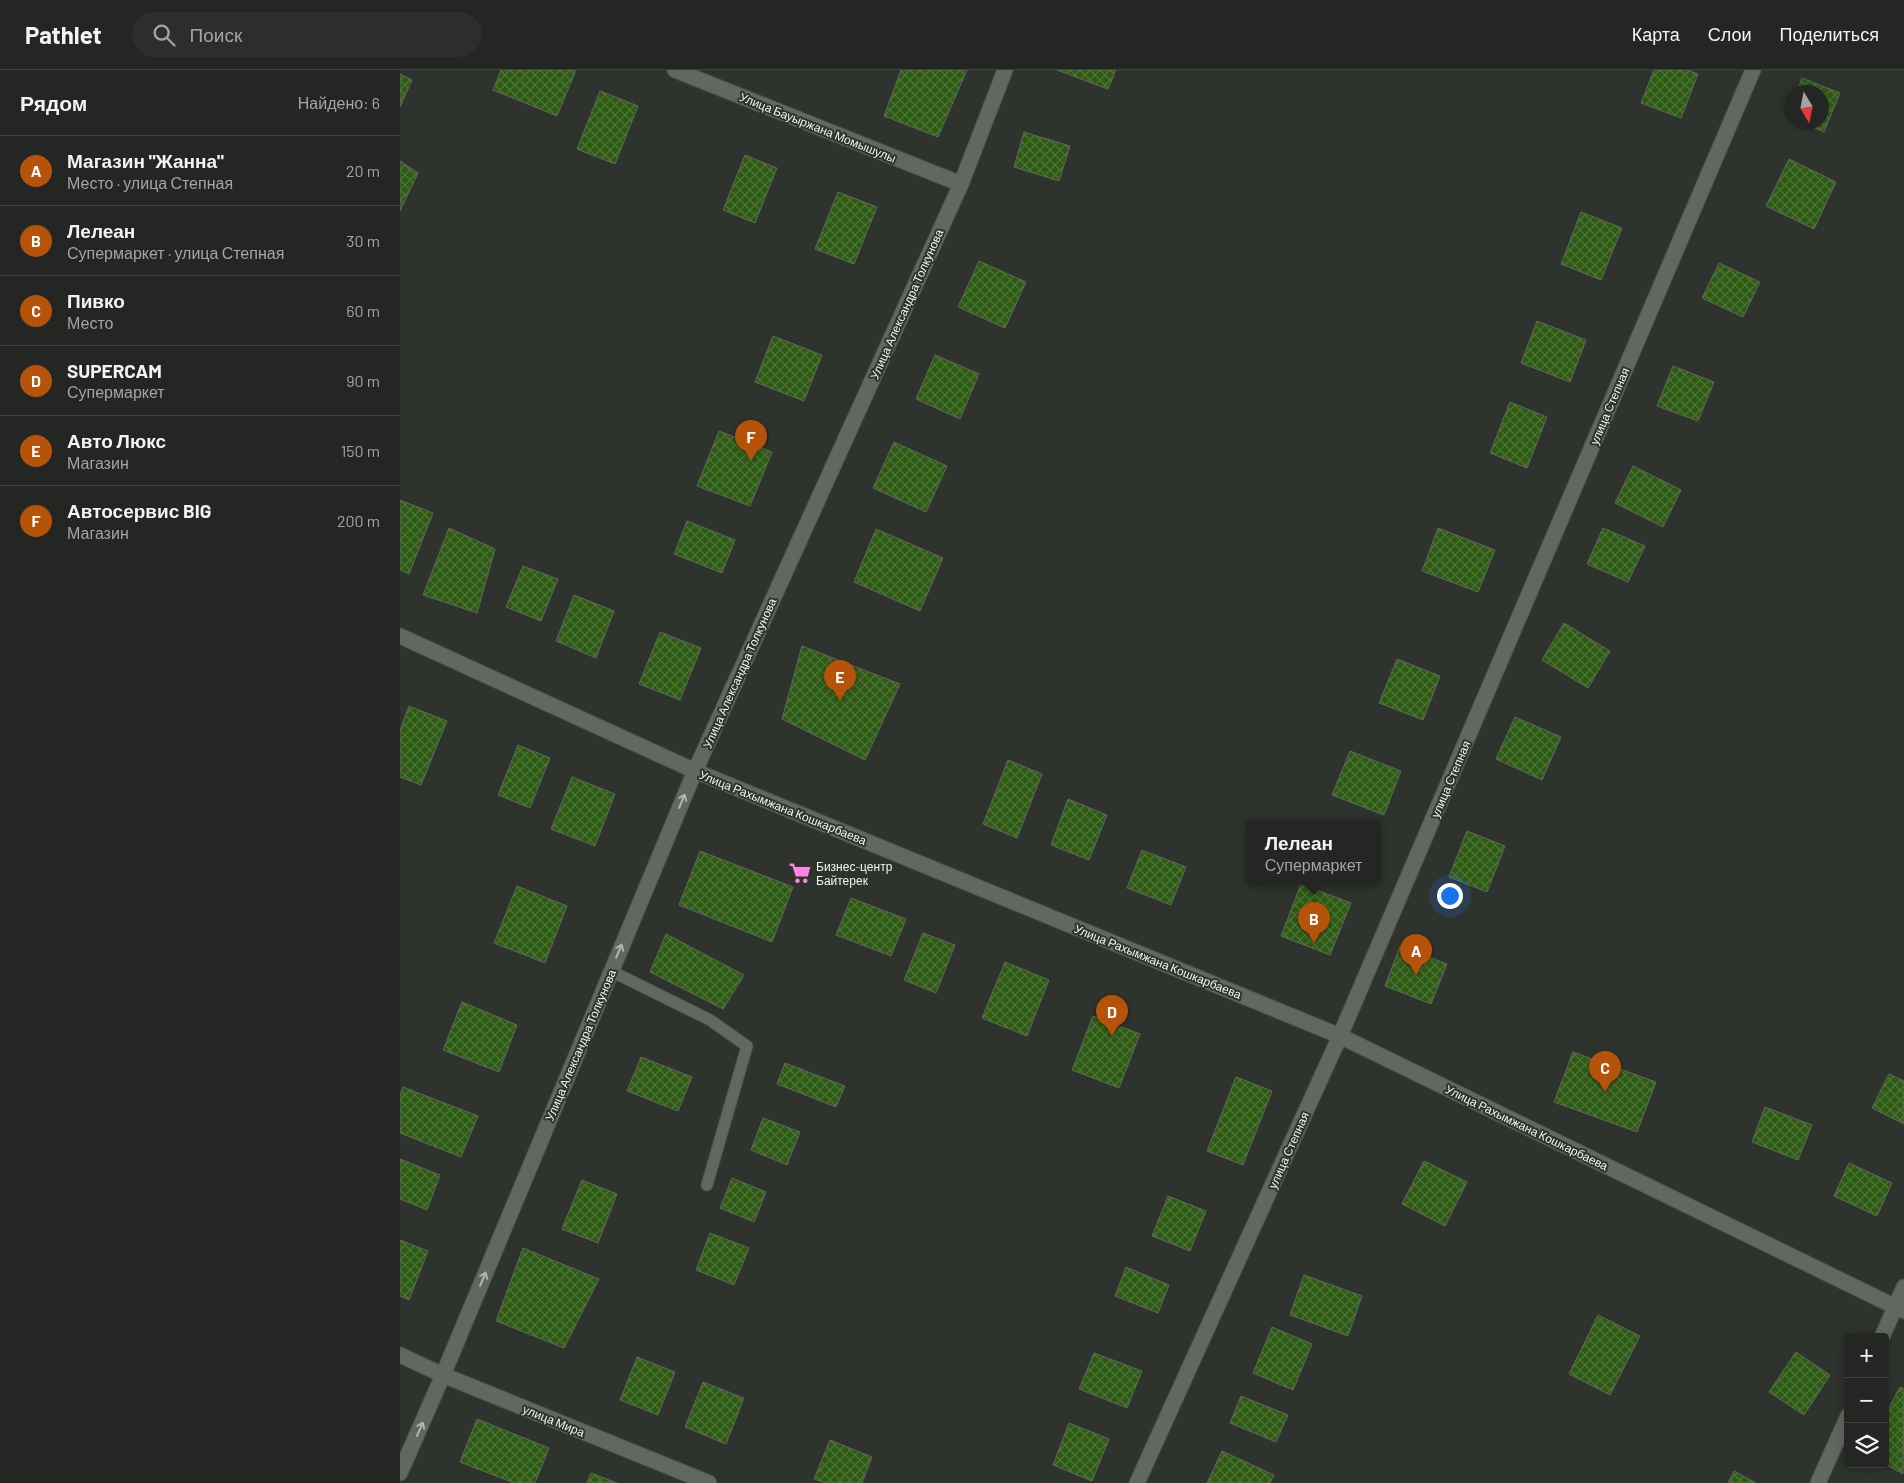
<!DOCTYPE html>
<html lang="ru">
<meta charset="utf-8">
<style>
body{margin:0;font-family:Barlow,sans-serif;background:#2b2e2a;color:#f1f3f6}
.controls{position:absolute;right:15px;bottom:15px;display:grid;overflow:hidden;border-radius:5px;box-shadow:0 2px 12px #0003}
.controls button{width:45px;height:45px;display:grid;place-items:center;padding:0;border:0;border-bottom:1px solid #404340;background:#232622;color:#f1f3f6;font:25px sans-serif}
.compass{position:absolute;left:1384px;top:15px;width:45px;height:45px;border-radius:50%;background:#232622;box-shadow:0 2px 12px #0003;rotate:170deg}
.you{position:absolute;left:1049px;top:825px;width:18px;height:18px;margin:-12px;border:4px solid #fff;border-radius:50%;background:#1a73e8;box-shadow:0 0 0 8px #1a73e833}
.badge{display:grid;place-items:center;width:32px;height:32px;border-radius:50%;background:#b45309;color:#fff;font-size:16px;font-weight:700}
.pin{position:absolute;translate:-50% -41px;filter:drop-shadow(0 1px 2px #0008)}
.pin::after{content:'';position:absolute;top:26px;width:18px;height:15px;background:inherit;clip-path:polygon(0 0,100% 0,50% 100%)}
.popup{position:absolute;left:846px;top:750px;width:135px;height:65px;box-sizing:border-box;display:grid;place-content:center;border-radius:5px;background:#232622;filter:drop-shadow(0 1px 4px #0005);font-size:16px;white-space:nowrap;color:#a3a5a5}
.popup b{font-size:19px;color:#f1f3f6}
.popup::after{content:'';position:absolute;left:50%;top:100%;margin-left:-10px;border:10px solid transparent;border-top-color:#232622}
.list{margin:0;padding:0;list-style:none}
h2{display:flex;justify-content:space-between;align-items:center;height:65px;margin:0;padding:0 20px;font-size:21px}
h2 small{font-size:16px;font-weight:400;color:#a3a5a5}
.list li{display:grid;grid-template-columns:32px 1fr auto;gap:15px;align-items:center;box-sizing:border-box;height:70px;padding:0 20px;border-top:1px solid #404340}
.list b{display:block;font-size:19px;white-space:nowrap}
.list p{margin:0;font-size:16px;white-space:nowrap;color:#a3a5a5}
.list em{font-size:16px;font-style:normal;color:#a3a5a5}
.icon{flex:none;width:28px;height:28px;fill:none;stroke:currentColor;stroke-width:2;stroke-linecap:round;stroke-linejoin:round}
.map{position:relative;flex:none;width:1504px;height:1413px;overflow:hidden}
header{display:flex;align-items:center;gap:30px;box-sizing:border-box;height:70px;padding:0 25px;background:#232622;border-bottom:1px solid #404340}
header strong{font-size:24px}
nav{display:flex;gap:28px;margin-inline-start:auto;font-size:18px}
.search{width:350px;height:45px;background:#2b2e2a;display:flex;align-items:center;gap:12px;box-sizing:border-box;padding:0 18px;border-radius:28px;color:#a3a5a5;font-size:19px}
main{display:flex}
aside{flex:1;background:#232622}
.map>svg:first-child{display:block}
</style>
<header>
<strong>Pathlet</strong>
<div class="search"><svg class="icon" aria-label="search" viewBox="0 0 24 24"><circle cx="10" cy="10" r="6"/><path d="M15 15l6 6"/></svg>Поиск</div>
<nav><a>Карта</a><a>Слои</a><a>Поделиться</a></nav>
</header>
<main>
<aside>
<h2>Рядом<small>Найдено: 6</small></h2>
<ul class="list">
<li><span class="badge">A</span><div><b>Магазин &quot;Жанна&quot;</b><p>Место · улица Степная</p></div><em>20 m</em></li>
<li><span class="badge">B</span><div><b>Лелеан</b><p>Супермаркет · улица Степная</p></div><em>30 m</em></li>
<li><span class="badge">C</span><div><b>Пивко</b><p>Место</p></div><em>60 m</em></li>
<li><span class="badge">D</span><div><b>SUPERCAM</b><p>Супермаркет</p></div><em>90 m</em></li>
<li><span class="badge">E</span><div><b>Авто Люкс</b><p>Магазин</p></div><em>150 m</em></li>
<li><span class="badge">F</span><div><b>Автосервис BIG</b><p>Магазин</p></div><em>200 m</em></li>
</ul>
</aside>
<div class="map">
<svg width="1504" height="1413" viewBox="0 0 1504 1413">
<defs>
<pattern id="building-cross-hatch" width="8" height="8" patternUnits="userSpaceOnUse" patternTransform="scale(1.25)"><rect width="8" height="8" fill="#2e5b13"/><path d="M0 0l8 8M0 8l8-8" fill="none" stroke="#4d7336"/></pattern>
</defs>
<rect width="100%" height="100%" fill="#2f332d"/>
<g fill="url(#building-cross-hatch)" stroke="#61665f">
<path d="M101 0H176L157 46 93 20Z"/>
<path d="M501 0H567L538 67 484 46Z"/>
<path d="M657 0H716L708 19Z"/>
<path d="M1254 0H1288L1298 4 1281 48 1241 33Z"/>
<path d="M0 4 12 10 0 37Z"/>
<path d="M1402 8 1440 23 1424 62 1401 52H1422V22H1397Z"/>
<path d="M200 21 238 36 215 94 177 79Z"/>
<path d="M624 62 670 76 659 111 614 97Z"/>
<path d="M345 85 377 98 355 153 323 140Z"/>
<path d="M1389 89 1436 112 1414 159 1366 136Z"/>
<path d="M0 91 18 103 0 141Z"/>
<path d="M438 122 477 137 454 194 415 179Z"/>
<path d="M1181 142 1222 158 1201 210 1161 194Z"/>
<path d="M579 191 626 212 605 258 558 237Z"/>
<path d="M1319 193 1360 212 1343 247 1302 228Z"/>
<path d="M1137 251 1186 270 1170 312 1121 293Z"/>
<path d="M373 266 422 285 404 331 355 312Z"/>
<path d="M535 285 579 304 560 349 516 329Z"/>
<path d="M1273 296 1314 312 1298 351 1257 336Z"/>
<path d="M1110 332 1147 347 1127 398 1090 383Z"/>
<path d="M319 361 372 382 350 436 297 416Z"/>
<path d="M494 372 547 396 526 442 473 418Z"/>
<path d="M1233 396 1281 420 1263 457 1215 433Z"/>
<path d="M0 430 33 443 9 504 0 500Z"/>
<path d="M287 451 335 470 322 503 274 484Z"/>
<path d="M49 458 95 479 77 543 23 525Z"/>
<path d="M1038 458 1095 480 1078 522 1022 501Z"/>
<path d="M1203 458 1245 476 1228 512 1187 494Z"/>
<path d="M476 459 543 488 520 541 454 512Z"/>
<path d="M123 496 158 509 141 551 106 537Z"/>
<path d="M174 525 214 541 196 588 156 571Z"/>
<path d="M1164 553 1210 581 1188 618 1142 590Z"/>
<path d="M260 562 301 578 280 630 239 614Z"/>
<path d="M402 576 500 614 465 690 382 649Z"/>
<path d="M997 589 1040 606 1023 650 979 633Z"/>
<path d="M9 636 47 651 21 715 0 707V660Z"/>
<path d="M1115 647 1161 667 1142 710 1096 689Z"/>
<path d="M118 675 150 688 130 738 98 725Z"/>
<path d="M950 681 1001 701 984 745 932 725Z"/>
<path d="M608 690 642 704 617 768 583 754Z"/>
<path d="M172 707 215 724 195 776 151 759Z"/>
<path d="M668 729 707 745 689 790 651 775Z"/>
<path d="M1067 761 1105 776 1087 822 1049 807Z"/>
<path d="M742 780 786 797 771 835 727 818Z"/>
<path d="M300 781 393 817 372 872 279 835Z"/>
<path d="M901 814 951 833 930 885 881 866Z"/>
<path d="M117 816 167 836 145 893 94 873Z"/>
<path d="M451 828 506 849 491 886 436 865Z"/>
<path d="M523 863 555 875 536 923 504 910Z"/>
<path d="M266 864 344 905 323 939 250 902Z"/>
<path d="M1000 876 1047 894 1031 934 985 916Z"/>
<path d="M605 892 649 910 627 966 582 948Z"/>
<path d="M62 932 117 955 99 1002 43 980Z"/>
<path d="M693 946 740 964 719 1018 672 1000Z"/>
<path d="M1173 982 1256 1012 1237 1062 1154 1032Z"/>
<path d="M241 987 292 1007 278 1041 227 1021Z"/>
<path d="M385 993 445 1016 436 1037 377 1014Z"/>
<path d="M1489 1004 1504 1011V1054L1472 1038Z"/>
<path d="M836 1007 872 1021 843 1095 807 1081Z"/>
<path d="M3 1017 78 1046 61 1087 0 1063V1025Z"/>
<path d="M1365 1037 1412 1055 1398 1090 1352 1072Z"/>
<path d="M363 1048 400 1062 387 1095 351 1080Z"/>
<path d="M0 1089 40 1105 27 1140 0 1129Z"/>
<path d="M1024 1091 1067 1112 1045 1156 1002 1134Z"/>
<path d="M1449 1093 1492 1113 1477 1146 1434 1126Z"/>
<path d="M332 1108 366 1122 354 1152 320 1138Z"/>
<path d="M182 1110 217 1124 198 1173 162 1159Z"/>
<path d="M768 1126 806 1141 790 1181 752 1166Z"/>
<path d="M310 1163 349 1178 334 1215 296 1200Z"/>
<path d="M0 1170 28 1181 9 1230 0 1226Z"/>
<path d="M123 1178 199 1209 164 1278 96 1251Z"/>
<path d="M726 1197 769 1215 758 1243 715 1226Z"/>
<path d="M904 1205 962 1226 948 1266 890 1245Z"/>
<path d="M1198 1245 1240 1266 1210 1325 1169 1304Z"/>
<path d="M872 1257 912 1274 893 1320 853 1303Z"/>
<path d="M1396 1282 1430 1305 1404 1345 1369 1322Z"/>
<path d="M694 1283 742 1301 727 1338 679 1319Z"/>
<path d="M237 1287 275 1302 258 1345 220 1330Z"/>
<path d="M303 1312 344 1328 326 1374 285 1357Z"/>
<path d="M1500 1317 1504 1319 1503 1404 1485 1394V1345Z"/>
<path d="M841 1326 888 1345 876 1372 830 1353Z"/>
<path d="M77 1349 149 1378 135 1413H114L60 1392Z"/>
<path d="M669 1353 709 1369 692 1411 653 1395Z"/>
<path d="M430 1370 472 1387 462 1413H426L414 1409Z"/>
<path d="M822 1381 874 1405 870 1413H807Z"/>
<path d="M1334 1401 1356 1413H1328Z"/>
<path d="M191 1403 217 1413H187Z"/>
</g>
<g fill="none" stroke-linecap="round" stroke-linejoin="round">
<g stroke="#4b4f4a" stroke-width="13">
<path id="service" d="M211 901 310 950 347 976 307 1115"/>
</g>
<g stroke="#4b4f4a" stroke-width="17">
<g id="minor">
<path d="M275 0 561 114"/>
<path d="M1482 1267 1504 1217"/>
<path d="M0 1285 43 1305 309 1413"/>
<path d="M0 1403 43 1305 295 701 561 114 605 0"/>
<path d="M737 1413 940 966 1353 0"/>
<path d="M1418 1413 1448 1346"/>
</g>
</g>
<g stroke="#4b4f4a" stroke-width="17">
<path id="tertiary" d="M0 566 295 701 940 966 1504 1241"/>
</g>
<use href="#service" stroke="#626760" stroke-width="11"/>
<use href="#minor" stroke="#626760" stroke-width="15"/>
<use href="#tertiary" stroke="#626760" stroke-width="15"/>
</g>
<defs><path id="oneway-shaft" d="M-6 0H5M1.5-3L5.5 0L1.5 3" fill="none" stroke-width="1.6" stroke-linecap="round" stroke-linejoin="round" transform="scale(1.25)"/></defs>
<g stroke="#b1b5af">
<use href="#oneway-shaft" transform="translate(282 731) rotate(-67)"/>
<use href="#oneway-shaft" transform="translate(219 881) rotate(-67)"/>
<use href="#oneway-shaft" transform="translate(83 1209) rotate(-67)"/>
<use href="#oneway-shaft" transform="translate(20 1359) rotate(-66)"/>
</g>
<defs>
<g id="supermarket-bare" transform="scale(1.725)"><path d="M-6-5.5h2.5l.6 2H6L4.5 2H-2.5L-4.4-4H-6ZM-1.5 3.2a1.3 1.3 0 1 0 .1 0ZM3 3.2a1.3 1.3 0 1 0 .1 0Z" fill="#fc86e4" stroke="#2f332d" stroke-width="2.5" paint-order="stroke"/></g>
</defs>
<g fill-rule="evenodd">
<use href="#supermarket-bare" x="400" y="803"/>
</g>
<g text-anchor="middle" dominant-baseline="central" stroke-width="4" stroke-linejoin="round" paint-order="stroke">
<g font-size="12" fill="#f1f4f0" stroke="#2f332d">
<text transform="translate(418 57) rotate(22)">Улица Бауыржана Момышулы</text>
<text transform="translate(506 234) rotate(-66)">Улица Александра Толкунова</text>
<text transform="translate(1209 336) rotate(-67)">улица Степная</text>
<text transform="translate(339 603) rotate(-66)">Улица Александра Толкунова</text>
<text transform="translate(1050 709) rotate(-67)">улица Степная</text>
<text transform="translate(383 737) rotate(22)">Улица Рахымжана Кошкарбаева</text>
<text transform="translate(758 891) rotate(22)">Улица Рахымжана Кошкарбаева</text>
<text transform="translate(180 975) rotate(-67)">Улица Александра Толкунова</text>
<text transform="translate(1127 1057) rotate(26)">Улица Рахымжана Кошкарбаева</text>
<text transform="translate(888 1080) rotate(-66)">улица Степная</text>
<text transform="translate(154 1350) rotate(22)">улица Мира</text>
</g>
<g font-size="12" fill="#f1f4f0" stroke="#2f332d" text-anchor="start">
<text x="416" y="796">Бизнес-центр<tspan x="416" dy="14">Байтерек</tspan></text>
</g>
</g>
</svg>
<div class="controls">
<button>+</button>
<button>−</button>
<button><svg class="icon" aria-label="layers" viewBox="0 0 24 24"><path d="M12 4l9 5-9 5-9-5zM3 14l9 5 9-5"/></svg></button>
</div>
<svg class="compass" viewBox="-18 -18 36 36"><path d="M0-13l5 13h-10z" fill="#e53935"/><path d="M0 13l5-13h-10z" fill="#a3a5a5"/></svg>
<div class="you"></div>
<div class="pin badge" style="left:1016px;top:905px">A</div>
<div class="pin badge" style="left:914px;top:873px">B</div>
<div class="popup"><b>Лелеан</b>Супермаркет</div>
<div class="pin badge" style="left:1205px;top:1022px">C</div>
<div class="pin badge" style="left:712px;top:966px">D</div>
<div class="pin badge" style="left:440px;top:631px">E</div>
<div class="pin badge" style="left:351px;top:391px">F</div>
</div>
</main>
